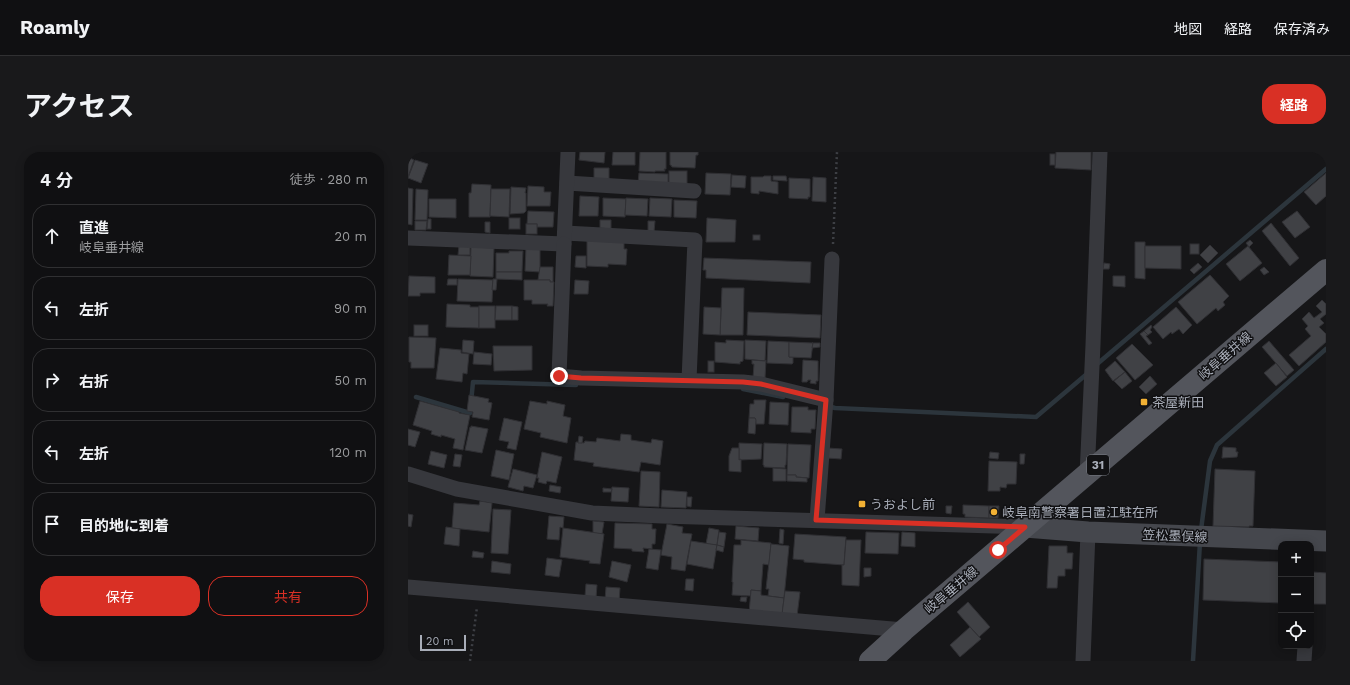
<!DOCTYPE html>
<html lang="ja">
<meta charset="utf-8">
<style>
body{margin:0;font-family:"Work Sans","Noto Sans JP",sans-serif;background:#19191b;color:#f1f3f6}
.controls{position:absolute;right:12px;bottom:12px;display:grid;overflow:hidden;border-radius:8px;box-shadow:0 2px 10px #0003}
.controls button{width:36px;height:36px;display:grid;place-items:center;padding:0;border:0;border-bottom:1px solid #303032;background:#101012;color:#f1f3f6;font:20px sans-serif}
.scale{position:absolute;left:12px;bottom:10px;width:46px;box-sizing:border-box;padding-left:4px;border:2px solid #a8adb8;border-top:0;font-size:11px;line-height:14px;white-space:nowrap;color:#a8adb8;-webkit-text-stroke:3px #111113;paint-order:stroke}
.stop{position:absolute;width:12px;height:12px;margin:-9px;border:3px solid #d93025;border-radius:50%;background:#fff}
.stop.end{background:#d93025;border-color:#fff;box-shadow:0 1px 4px #0008}
.list{margin:0;padding:0;list-style:none}
h2{display:flex;justify-content:space-between;align-items:center;height:52px;margin:0;padding:0 16px;font-size:17px}
h2 small{font-size:13px;font-weight:400;color:#9c9d9f}
.list li{display:grid;grid-template-columns:26px 1fr auto;gap:12px;align-items:center;box-sizing:border-box;height:64px;margin:0 8px 8px;padding:0 8px;border:1px solid #303032;border-radius:16px}
.list b{display:block;font-size:15px;white-space:nowrap}
.list p{margin:0;font-size:13px;white-space:nowrap;color:#9c9d9f}
.list em{font-size:13px;font-style:normal;color:#9c9d9f}
.actions{display:flex;gap:8px;padding:12px 16px}
.actions a{flex:1;padding:9px 0;border:1px solid #d93025;border-radius:16px;text-align:center;font-size:14px;color:#d93025}
.actions .main{background:#d93025;color:#fff}
.icon{flex:none;width:22px;height:22px;fill:none;stroke:currentColor;stroke-width:2;stroke-linecap:round;stroke-linejoin:round}
.map{position:relative;flex:none;width:918px;height:509px;overflow:hidden;border-radius:16px}
header{display:flex;align-items:center;gap:24px;box-sizing:border-box;height:56px;padding:0 20px;background:#101012;border-bottom:1px solid #303032}
header strong{font-size:19px}
nav{display:flex;gap:22px;margin-inline-start:auto;font-size:14px}
.intro{display:flex;align-items:center;justify-content:space-between;box-sizing:border-box;height:96px;padding:0 24px}
h1{margin:0;font-size:28px}
.button{padding:10px 18px;border-radius:16px;background:#d93025;color:#fff;font-size:14px;font-weight:700}
main{display:flex;gap:24px;padding:0 24px}
aside{flex:1;background:#101012;border-radius:16px;box-shadow:0 2px 10px #0003}
.map>svg:first-child{display:block}
</style>
<header>
<strong>Roamly</strong>
<nav><a>地図</a><a>経路</a><a>保存済み</a></nav>
</header>
<div class="intro"><h1>アクセス</h1><a class="button">経路</a></div>
<main>
<aside>
<h2>4 分<small>徒歩 · 280 m</small></h2>
<ul class="list">
<li><svg class="icon" aria-label="ahead" viewBox="0 0 24 24"><path d="M12 20V5M6 11l6-6 6 6"/></svg><div><b>直進</b><p>岐阜垂井線</p></div><em>20 m</em></li>
<li><svg class="icon" aria-label="left" viewBox="0 0 24 24"><path d="M17 20v-9H6M10 6l-5 5 5 5"/></svg><div><b>左折</b></div><em>90 m</em></li>
<li><svg class="icon" aria-label="right" viewBox="0 0 24 24"><path d="M7 20v-9h11M14 6l5 5-5 5"/></svg><div><b>右折</b></div><em>50 m</em></li>
<li><svg class="icon" aria-label="left" viewBox="0 0 24 24"><path d="M17 20v-9H6M10 6l-5 5 5 5"/></svg><div><b>左折</b></div><em>120 m</em></li>
<li><svg class="icon" aria-label="arrive" viewBox="0 0 24 24"><path d="M6 21V4h12l-3 4 3 4H6"/></svg><div><b>目的地に到着</b></div></li>
</ul>
<div class="actions"><a class="main">保存</a><a>共有</a></div>
</aside>
<div class="map">
<svg width="918" height="509" viewBox="0 0 918 509">
<rect width="100%" height="100%" fill="#161618"/>
<g fill="none" stroke-linecap="round" stroke-linejoin="round">
<g stroke="#2c353c" stroke-width="4.5">
<path d="M688 213 918 17"/>
<path d="M335 237 375 245"/>
<path d="M8 245 62 261 65 230 168 233"/>
<path d="M420 254 427 256 628 265 680 221"/>
<path d="M793 378 802 309 809 293 918 197"/>
<path d="M785 509 792 390"/>
</g>
</g>
<g fill="#404145" stroke="#303034">
<path d="M172 0H197L196 11 171 8Z"/>
<path d="M205 0H227V13H204Z"/>
<path d="M232 0H258V17H256L257 19H247V20L231 19Z"/>
<path d="M262 0H290V3H288L287 16 264 15 263 13H262Z"/>
<path d="M648 0H683V18L647 16Z"/>
<rect x="642" y="2" width="5" height="11"/>
<path d="M0 5 6 8 0 25Z"/>
<path d="M7 8 20 12 13 31 0 26Z"/>
<path d="M186 16H201V29L186 28Z"/>
<rect x="261" y="19" width="18" height="13"/>
<path d="M231 21 260 22V32L230 31Z"/>
<path d="M298 21 323 22 322 43 297 42Z"/>
<path d="M918 21V44L908 53 896 40Z"/>
<path d="M324 23 338 24 337 36 323 35Z"/>
<path d="M356 24H363V29L370 30V42L351 39V42L343 41V25H355Z"/>
<path d="M365 24H378L379 29 365 28Z"/>
<path d="M405 25 418 26V50L404 49Z"/>
<path d="M381 26 402 27V45H400V47L381 46Z"/>
<path d="M64 32 83 33 82 65H61V41H63Z"/>
<path d="M120 34 136 35V40H143L142 54H119Z"/>
<path d="M103 35 118 36 117 41H118V59L116 61 102 62Z"/>
<path d="M0 36 5 37 4 73 0 72Z"/>
<path d="M8 37 20 38 19 68H7Z"/>
<path d="M83 37H102L101 65 82 64Z"/>
<path d="M172 44 191 45 190 64H171Z"/>
<path d="M195 46 218 47 217 65 195 64Z"/>
<path d="M218 46 240 47 239 64 217 63Z"/>
<path d="M242 46 264 47 263 65 241 64Z"/>
<path d="M21 47H48V66L21 65Z"/>
<path d="M266 48 289 49 288 66 266 65Z"/>
<path d="M120 59 146 60 145 75H129V72H119Z"/>
<path d="M889 59 902 75 887 86 874 70Z"/>
<rect x="101" y="66" width="11" height="11"/>
<path d="M299 66 328 68 327 90H298Z"/>
<path d="M20 67H23V77H19Z"/>
<path d="M192 68H203V77L192 76Z"/>
<path d="M7 69H19L18 78H7Z"/>
<path d="M240 69H247L246 80H240Z"/>
<path d="M77 70H82V81L77 80Z"/>
<path d="M863 71 891 106 882 114 854 79Z"/>
<rect x="118" y="72" width="11" height="10"/>
<rect x="345" y="83" width="7" height="5"/>
<path d="M179 88 216 89V97H219L218 113 200 112V115L179 114Z"/>
<path d="M842 88 845 91 841 95 838 91Z"/>
<path d="M727 90H737V127L727 126Z"/>
<rect x="782" y="92" width="9" height="10"/>
<path d="M51 93H62V103H50Z"/>
<path d="M802 93 810 101 800 111 792 103Z"/>
<path d="M118 94H132V120L117 119Z"/>
<path d="M737 94H773V117L737 116Z"/>
<path d="M840 94 854 111 832 129 818 112Z"/>
<path d="M63 95 86 96 85 125 62 124Z"/>
<path d="M101 99H115L114 120H88V101H101Z"/>
<path d="M41 103 63 104 62 123H40Z"/>
<path d="M168 104H178V116L167 115Z"/>
<path d="M296 106 403 110 402 131 298 126V118H295Z"/>
<path d="M696 111 702 112 701 117H695Z"/>
<path d="M790 111 794 115 786 122 782 118Z"/>
<path d="M132 115H145V130H142V128H130Z"/>
<path d="M856 115 861 120 856 123 852 118Z"/>
<path d="M88 120H114V128L88 127Z"/>
<path d="M802 123 821 144 815 150 817 153 810 159 808 156 789 172 770 150Z"/>
<path d="M1 124 27 125V141H12V144H0Z"/>
<path d="M705 124H717V135L705 134Z"/>
<path d="M40 127H49V133H39Z"/>
<path d="M50 127 85 128 84 150 49 149Z"/>
<path d="M85 127H89L88 138H84Z"/>
<path d="M116 128H142V130H146L145 154H139L140 152H124V148H116Z"/>
<path d="M167 128 181 129 180 142H166Z"/>
<path d="M314 136H336L335 183H312Z"/>
<path d="M914 148 918 152V162L912 167 916 171 911 175 918 182V190L891 214 881 203 903 184 897 177 900 174 894 167 901 160 906 166 914 160 908 154Z"/>
<path d="M39 152 62 153V155H71V176L38 175Z"/>
<rect x="71" y="154" width="16" height="22"/>
<path d="M88 154H104V168H87Z"/>
<path d="M104 154 110 155V168H104Z"/>
<path d="M296 155 313 156 312 183 295 182Z"/>
<path d="M768 155 784 173 775 182 771 177 764 182 763 180 755 187 745 175Z"/>
<path d="M340 160 413 163 412 186 339 183Z"/>
<rect x="6" y="173" width="14" height="11"/>
<path d="M743 173 744 175 742 178 744 180 740 183 736 179Z"/>
<path d="M736 179 740 183 738 184 744 191 741 193 732 182Z"/>
<path d="M1 185 28 186 26 216H3V210H1Z"/>
<path d="M55 188 66 189 65 202 54 200Z"/>
<path d="M318 188 336 189 335 209 332 210V212L307 210V190L318 191Z"/>
<path d="M337 188 358 189 357 209 337 207Z"/>
<path d="M360 189 381 190V205H385V211L384 212 359 211Z"/>
<path d="M861 189 886 218 879 224 854 195Z"/>
<path d="M381 190 405 191 403 206 381 205Z"/>
<path d="M404 191H412V195L404 196 405 191Z"/>
<path d="M724 192 745 213 727 228 708 206Z"/>
<path d="M85 194H124V218L86 219Z"/>
<path d="M32 196 53 198V201L61 202 59 222 55 221 54 230 28 227Z"/>
<path d="M66 200 84 202 83 213 65 212Z"/>
<path d="M344 208 357 209 358 208 357 226H345L346 212H344Z"/>
<path d="M395 208 410 209V229H408V232L402 231 403 228H400L399 230H394Z"/>
<rect x="300" y="209" width="6" height="11"/>
<path d="M707 209 717 220 705 229 697 218Z"/>
<path d="M868 211 879 225 868 234 856 221Z"/>
<path d="M717 220 724 229 714 237 706 229Z"/>
<path d="M742 224 749 232 738 242 731 235Z"/>
<path d="M61 243 81 247 80 250 84 251 81 268 64 265 65 260 59 259Z"/>
<path d="M346 248H358L356 272H348L347 266H341L342 252H346Z"/>
<path d="M12 249 51 260V261L62 263 55 298 45 296 47 287 33 283V285L23 282 24 279 5 273Z"/>
<path d="M122 249 139 252V249L157 253 155 264 163 266 159 291 132 285 133 281 116 277Z"/>
<path d="M362 250 381 251 380 273 361 272Z"/>
<path d="M384 255H400V258H408L407 277H403V281L383 280Z"/>
<path d="M96 266 114 270 108 298 99 296 101 290 91 288Z"/>
<path d="M341 266H347L348 268 347 282 340 281Z"/>
<path d="M63 274 80 277 74 301 57 298 62 275 63 276Z"/>
<path d="M0 277 12 280 7 295 0 293Z"/>
<path d="M213 282 223 283V288L243 291 244 287 255 289 252 313 233 310 231 320 185 314 186 311 166 308 168 290 176 291 177 289 188 290 189 286 212 289Z"/>
<path d="M171 284 175 285 174 291H170Z"/>
<path d="M331 291 354 292 353 307 331 308Z"/>
<path d="M356 291 379 292 378 313H377V316L356 315V313H355Z"/>
<path d="M380 292 403 293 401 326 388 325V323H379Z"/>
<path d="M815 295 828 296V300H830L829 305 814 306Z"/>
<path d="M324 296H331V308L333 307V320L321 319V304Z"/>
<path d="M420 296 434 297 433 307 419 306Z"/>
<path d="M88 298 106 302 101 328 83 324Z"/>
<path d="M23 299 39 303 36 316 20 312Z"/>
<path d="M134 300 154 305 148 331 139 329 138 332 130 330 131 326H129Z"/>
<path d="M582 300 591 301 590 307 581 306Z"/>
<path d="M47 302 54 303 52 315 45 314Z"/>
<path d="M612 302H617L616 312H612Z"/>
<path d="M581 309 609 310 608 332H599L598 336 592 335V339H580Z"/>
<path d="M365 316 378 317V329H365Z"/>
<path d="M105 317 129 323 125 336 116 334 115 339 100 335Z"/>
<path d="M807 317 847 319 845 374H841V375L805 374Z"/>
<path d="M233 319 252 320 251 355 231 354Z"/>
<path d="M379 323H388V325L399 326V330L379 329Z"/>
<path d="M142 333 153 335 152 341 141 339Z"/>
<path d="M204 335 221 336 220 350 203 349Z"/>
<path d="M195 336 204 337 203 340H195Z"/>
<path d="M254 338 279 340 278 356 253 355Z"/>
<path d="M279 345H284L283 355 279 354Z"/>
<path d="M72 349 84 351 81 380 44 376 46 351 71 353Z"/>
<path d="M555 353 581 354V366L557 365V362H555Z"/>
<path d="M538 354H544L543 362 538 361Z"/>
<path d="M581 354H591L590 366H581Z"/>
<path d="M595 356H608L607 365H595Z"/>
<path d="M85 357 103 358 100 402 83 401Z"/>
<path d="M0 362 5 363 3 375 0 374Z"/>
<path d="M141 364 156 365 155 376 152 375 151 388 139 387Z"/>
<path d="M185 369 196 370 194 382 185 381Z"/>
<path d="M207 371 244 372V377H248L247 392H244V397L235 396 236 400 224 399V397L206 396Z"/>
<path d="M259 372 275 375 274 381 284 382 277 419 263 417 264 405 253 403Z"/>
<path d="M328 374 351 376 350 389 327 387Z"/>
<path d="M38 375 52 377 51 394 36 392Z"/>
<path d="M155 376 196 382 192 412 181 411 182 409 152 405Z"/>
<path d="M301 376 311 378 309 393 298 392Z"/>
<path d="M372 377 376 378 375 392 371 391Z"/>
<path d="M311 380 318 381 316 395 309 393Z"/>
<path d="M458 380 491 381 490 402 457 401Z"/>
<path d="M494 380 507 381V395L493 394Z"/>
<path d="M387 382 438 385 436 413 396 410V408L385 407Z"/>
<path d="M333 388 363 391 361 413 355 412 353 439 343 438V444L324 443 325 430H324L326 393H333Z"/>
<path d="M438 388H453L451 434 434 433V413H436Z"/>
<path d="M283 389 309 393 305 417 279 412Z"/>
<path d="M363 392 381 394 376 446 360 444 361 437H358Z"/>
<path d="M309 393 316 395 315 400 308 398Z"/>
<path d="M641 394H659V401H665L664 417H657V424H650L649 436H639Z"/>
<path d="M241 397 253 398 250 418 238 416Z"/>
<path d="M65 399 76 401 75 406 64 405Z"/>
<path d="M139 406 154 408 151 425 137 423Z"/>
<path d="M796 407 873 410V451L795 448Z"/>
<path d="M84 409 103 412 102 422 83 420Z"/>
<path d="M204 409 223 413 219 430 201 425Z"/>
<path d="M456 416H463V424L456 425Z"/>
<path d="M905 420 918 421V452H904Z"/>
<path d="M278 427H286L285 439 277 438Z"/>
<path d="M178 432 189 433 188 446 177 444Z"/>
<path d="M198 435 212 436 211 450 197 448Z"/>
<path d="M343 438 353 439V443L376 446 374 464 341 461Z"/>
<path d="M377 439 392 440 389 464 374 462Z"/>
<path d="M333 445H339L338 450 332 449Z"/>
<path d="M560 450 582 475 571 485 549 460Z"/>
<path d="M562 475 573 487 552 505 542 493Z"/>
</g>
<g fill="none" stroke-linecap="round" stroke-linejoin="round">
<g stroke="#3d3f44" stroke-width="2.5" stroke-dasharray="2 3" stroke-linecap="butt">
<path d="M425 92 429 0"/>
<path d="M62 509 69 455"/>
</g>
<g stroke="#37383d" stroke-width="15">
<path d="M159 31 286 39"/>
<path d="M157 81 287 88 281 228"/>
<path d="M0 86 156 92 160 0"/>
<path d="M156 92 151 224 173 226 335 230 353 232 418 248"/>
<path d="M0 322 49 337 184 361 254 364 617 375"/>
<path d="M679 323 685 193 692 0"/>
<path d="M409 368 418 248 424 107"/>
<path d="M0 435 496 478"/>
<path d="M675 509 680 380"/>
<path d="M896 509 897 494"/>
</g>
<path stroke="#45474d" stroke-width="21" d="M617 375 680 380 918 389"/>
<path stroke="#53555c" stroke-width="22" d="M462 509 496 478 918 118"/>
</g>
<g fill="none" stroke-linecap="round" stroke-linejoin="round">
<path stroke="#d93025" stroke-width="5" d="M151 224 173 226 335 230 353 232 418 248 408 368 617 375 590 398"/>
</g>
<g fill="#f2b134" stroke="#111113" stroke-width="1.5">
<rect x="732" y="246" width="8" height="8" rx="2"/>
<rect x="450" y="348" width="8" height="8" rx="2"/>
<circle cx="586" cy="360" r="4"/>
</g>
<g text-anchor="middle" dominant-baseline="central" stroke-width="3" stroke-linejoin="round" paint-order="stroke">
<rect fill="#111113" stroke="#7b7e86" stroke-width="1" x="679" y="303" width="22" height="20" rx="3"/>
<g font-size="12" font-weight="bold" fill="#a8adb8">
<text x="690" y="313">31</text>
</g>
<g font-size="13" fill="#a8adb8" stroke="#111113">
<text transform="translate(817 204) rotate(-41)">岐阜垂井線</text>
<text transform="translate(767 384) rotate(2)">笠松墨俣線</text>
<text transform="translate(543 438) rotate(-40)">岐阜垂井線</text>
</g>
<g font-size="13" fill="#a8adb8" stroke="#111113" text-anchor="start">
<text x="744" y="250">茶屋新田</text>
<text x="462" y="352">うおよし前</text>
<text x="594" y="360">岐阜南警察署日置江駐在所</text>
</g>
</g>
</svg>
<div class="controls">
<button>+</button>
<button>−</button>
<button><svg class="icon" aria-label="locate" viewBox="0 0 24 24"><circle cx="12" cy="12" r="6"/><path d="M12 2v4M12 18v4M2 12h4M18 12h4"/></svg></button>
</div>
<div class="scale">20 m</div>
<div class="stop" style="left:590px;top:398px"></div>
<div class="stop end" style="left:151px;top:224px"></div>
</div>
</main>
